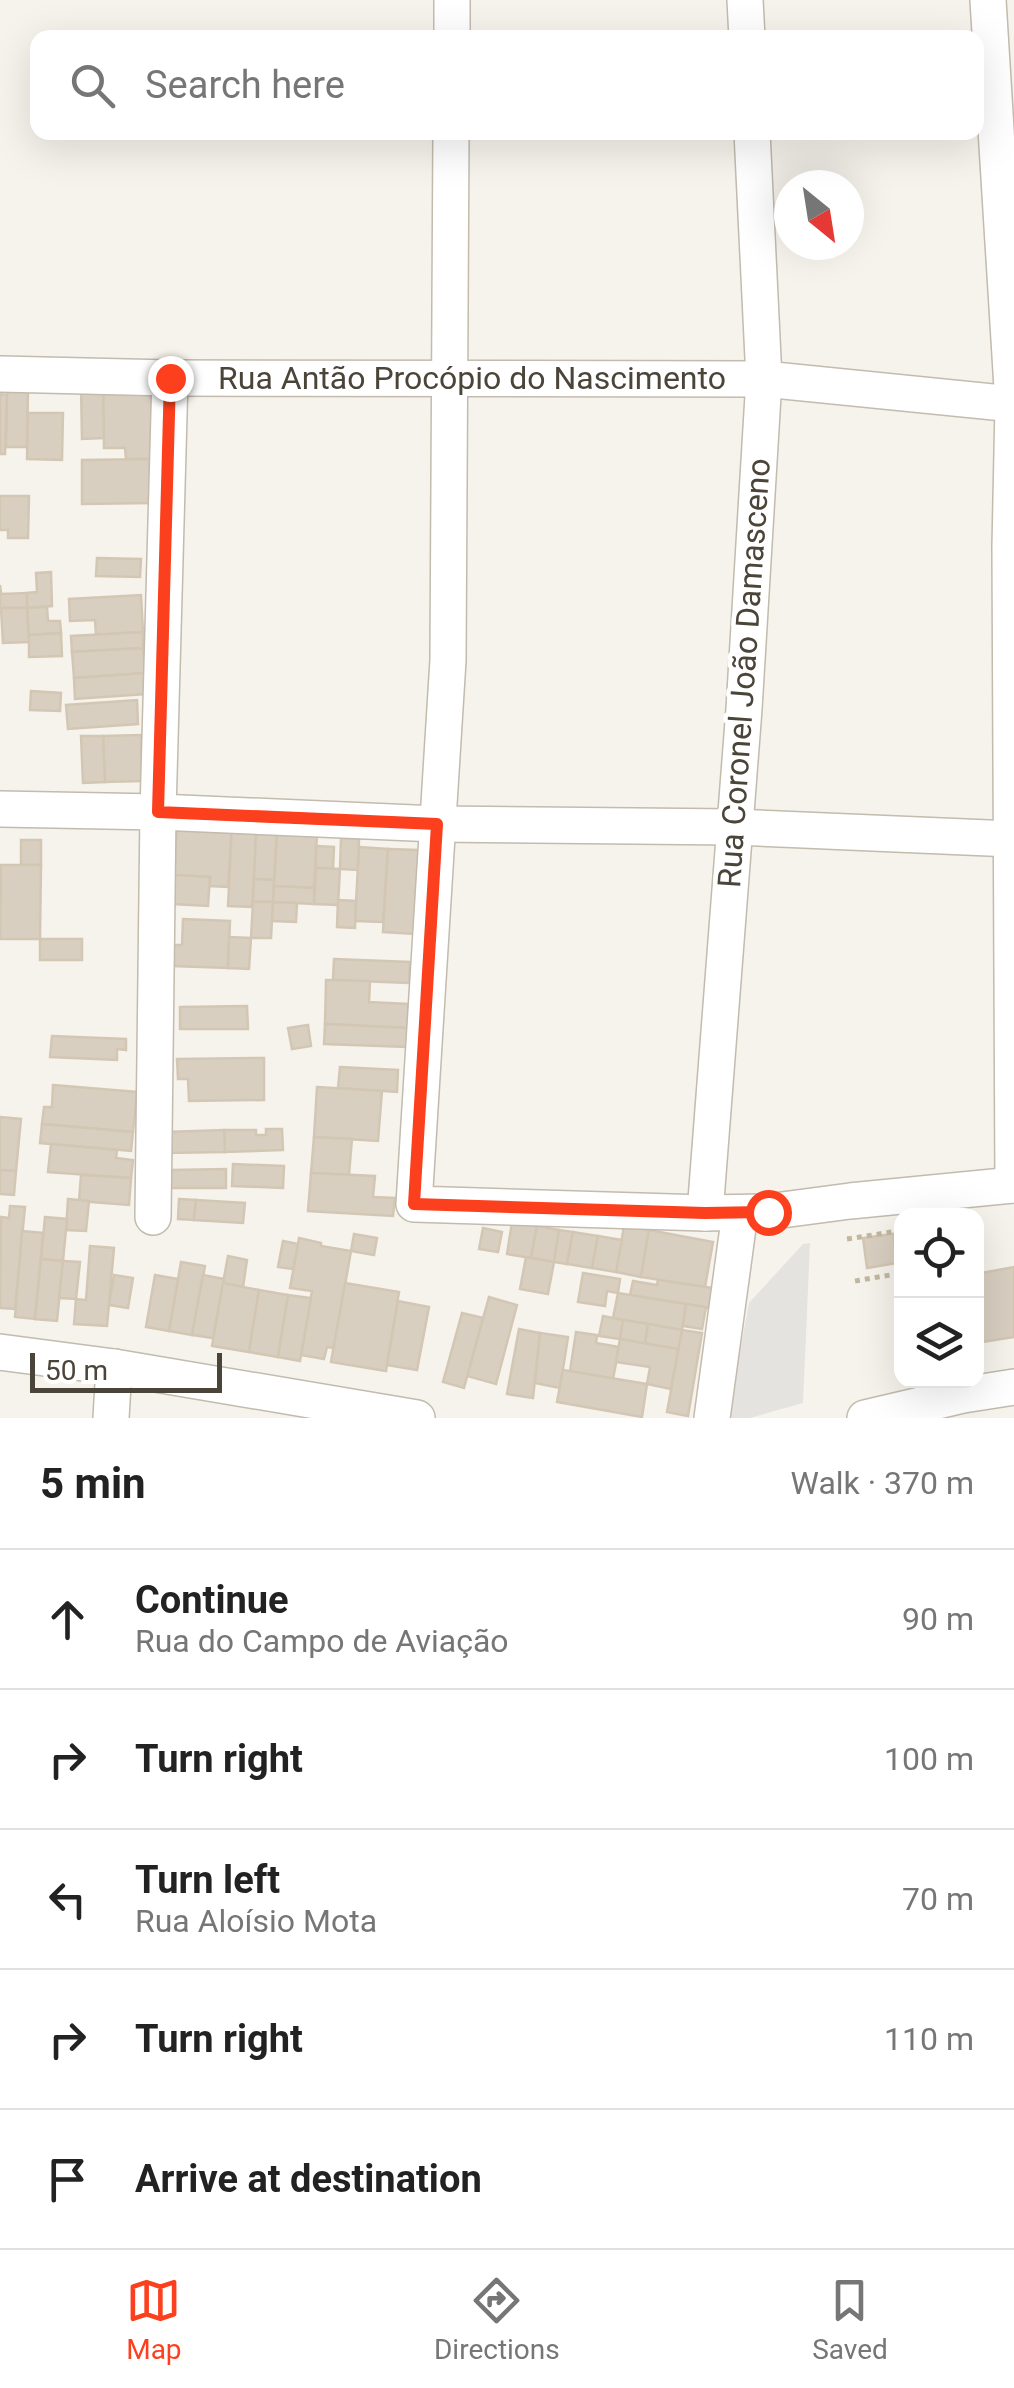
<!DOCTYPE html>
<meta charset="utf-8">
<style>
body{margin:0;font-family:Roboto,sans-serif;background:#f6f6f6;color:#222}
.controls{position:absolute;right:30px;bottom:30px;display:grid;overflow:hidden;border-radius:20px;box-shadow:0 10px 40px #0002}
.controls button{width:90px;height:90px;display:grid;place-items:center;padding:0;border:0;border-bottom:2px solid #e0e0e0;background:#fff;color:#222;font:50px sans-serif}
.compass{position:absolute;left:774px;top:170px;width:90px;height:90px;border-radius:50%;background:#fff;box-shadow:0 10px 40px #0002;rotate:150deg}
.scale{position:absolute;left:30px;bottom:25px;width:192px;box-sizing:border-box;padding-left:10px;border:5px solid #4b4439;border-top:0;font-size:28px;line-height:35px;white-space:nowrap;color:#4b4439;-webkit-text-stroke:8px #fff;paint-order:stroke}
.stop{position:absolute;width:30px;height:30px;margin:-22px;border:8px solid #fc3f1d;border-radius:50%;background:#fff}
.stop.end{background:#fc3f1d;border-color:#fff;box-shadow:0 2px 10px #0008}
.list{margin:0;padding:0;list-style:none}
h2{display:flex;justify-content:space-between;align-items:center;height:130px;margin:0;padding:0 40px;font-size:42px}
h2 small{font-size:32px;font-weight:400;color:#767676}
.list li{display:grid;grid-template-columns:65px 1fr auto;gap:30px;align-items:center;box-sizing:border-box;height:140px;padding:0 40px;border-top:2px solid #e0e0e0}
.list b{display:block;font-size:38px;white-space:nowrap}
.list p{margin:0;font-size:32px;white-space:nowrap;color:#767676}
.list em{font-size:32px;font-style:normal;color:#767676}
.icon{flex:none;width:55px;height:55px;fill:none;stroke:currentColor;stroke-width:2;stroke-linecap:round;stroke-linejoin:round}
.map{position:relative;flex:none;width:1014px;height:1418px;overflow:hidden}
.search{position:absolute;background:#fff;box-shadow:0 10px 40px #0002;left:30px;right:30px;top:30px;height:110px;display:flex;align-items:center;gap:25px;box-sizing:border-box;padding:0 35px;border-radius:20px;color:#767676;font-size:38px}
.sheet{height:830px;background:#fff}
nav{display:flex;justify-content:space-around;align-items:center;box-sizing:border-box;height:140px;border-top:2px solid #e0e0e0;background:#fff;font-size:28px;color:#767676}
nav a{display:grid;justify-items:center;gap:5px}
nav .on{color:#fc3f1d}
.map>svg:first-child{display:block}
</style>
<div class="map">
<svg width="1014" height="1418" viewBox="0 0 1014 1418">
<rect width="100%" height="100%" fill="#f6f3ec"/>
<path fill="#e5e3e0" d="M810 1243 803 1403 750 1418H732L728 1415 749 1303 803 1244Z"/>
<g fill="#d8cfc1" stroke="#d3c7b4" stroke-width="2.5">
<path d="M151 385 152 459H126L125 448H104L103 386Z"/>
<path d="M81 386H103L104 438 82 439Z"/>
<path d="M7 390 28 391 27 447H6Z"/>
<path d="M0 394 7 395 5 454H0Z"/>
<path d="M28 413H63L62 460 27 459Z"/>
<path d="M152 459V503L82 504V460Z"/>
<path d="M0 496H29L28 538H8V530H0Z"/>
<path d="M97 558 141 559 140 577 96 576Z"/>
<path d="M51 572 52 606 27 608V593L37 592 36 573Z"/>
<path d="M0 585 1 594 27 593V608H0Z"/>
<path d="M141 595 143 632 96 635 95 620 70 621 69 599Z"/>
<path d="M47 607 48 621H60L61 633 29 635 27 608Z"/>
<path d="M1 608H27L29 642 3 643Z"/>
<path d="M143 632V648L72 652 71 636Z"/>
<path d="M61 633 62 656 29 657V635Z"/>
<path d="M143 648 145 673 74 678 72 652Z"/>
<path d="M145 673 146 694 75 699 74 678Z"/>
<path d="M31 691 61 693 60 711 30 710Z"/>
<path d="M137 700 138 724 68 729 66 705Z"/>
<path d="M141 735 142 781 105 782 103 736Z"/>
<path d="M81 736H103L105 782 83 783Z"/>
<path d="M177 822 232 825 228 887 209 886 210 877 174 875Z"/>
<path d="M232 825 257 826 252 907 228 906Z"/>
<path d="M256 831 277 832 274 880 254 879Z"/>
<path d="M277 832 317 834 314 888 274 886Z"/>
<path d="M341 838 359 839 358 870 340 869Z"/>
<rect x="21" y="840" width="20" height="25"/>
<path d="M316 846 334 847 333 869 316 868Z"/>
<path d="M359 847 388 849 383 922 355 921Z"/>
<path d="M388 849 419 850 415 934 383 932Z"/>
<path d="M1 865H41L40 939H0Z"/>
<path d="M316 868 340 869 338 905 314 904Z"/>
<path d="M174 875 210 877 208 906 173 904Z"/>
<path d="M254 879 274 880 273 902H253Z"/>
<path d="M274 886 314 888V904L273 902Z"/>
<path d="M338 900 356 901 355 928 337 927Z"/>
<path d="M253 902H273L271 938H251Z"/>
<path d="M273 902 297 903 296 922 272 921Z"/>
<path d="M183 919 230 921 228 968 172 966 173 945H182Z"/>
<path d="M229 937 251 938 249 969 228 968Z"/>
<rect x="40" y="939" width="42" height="21"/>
<path d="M334 959 410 962 409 983 333 980Z"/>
<path d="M326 980 370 981 369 1002 408 1004V1028L325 1024Z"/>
<path d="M247 1006 248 1029H180V1007Z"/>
<path d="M325 1024 408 1028 407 1047 324 1044Z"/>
<path d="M308 1025 311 1046 292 1049 288 1028Z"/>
<path d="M52 1036 126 1039V1050L117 1049V1060L50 1057Z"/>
<path d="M264 1058V1100L189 1101 188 1079H178L177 1059Z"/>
<path d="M340 1067 398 1070 397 1092 338 1088Z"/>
<path d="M53 1085 137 1092 133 1132 42 1124 44 1107H52Z"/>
<path d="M317 1087 382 1091 378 1141 314 1137Z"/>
<path d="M0 1117 21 1119 16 1171 0 1170Z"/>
<path d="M42 1124 133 1132 131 1151 40 1143Z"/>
<path d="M266 1129H282L283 1150 225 1152 224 1130H256V1135H266Z"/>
<path d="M224 1130 225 1152 165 1153V1132Z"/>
<path d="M314 1137 352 1139 349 1175 311 1173Z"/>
<path d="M51 1144 117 1150 116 1158 133 1160 131 1178 48 1172Z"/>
<path d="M233 1164 284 1166 283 1188 232 1186Z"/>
<path d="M226 1169V1188H170L171 1170Z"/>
<path d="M0 1170 16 1171 14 1195 0 1194Z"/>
<path d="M311 1173 375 1176 373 1197 395 1198 393 1216 308 1211Z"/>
<path d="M81 1175 131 1178 129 1205 79 1201Z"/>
<path d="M68 1199 89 1201 86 1231 66 1230Z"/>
<path d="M179 1199 196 1200 194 1220 178 1219Z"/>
<path d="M196 1200 245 1203 243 1223 194 1220Z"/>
<path d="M10 1206 25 1207 15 1309 0 1308 1 1217 9 1218Z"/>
<path d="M45 1217 67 1219 63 1261 41 1259Z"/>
<path d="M512 1222 537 1226 531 1258 507 1254Z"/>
<path d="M537 1226 559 1230 554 1262 531 1258Z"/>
<path d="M624 1226 649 1230 641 1277 616 1272Z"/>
<path d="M483 1228 502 1232 498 1252 479 1249Z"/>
<path d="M559 1230 573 1232 567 1264 554 1262Z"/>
<path d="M649 1230 713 1242 705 1287 641 1277Z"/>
<path d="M22 1231 43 1233 35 1319 15 1317Z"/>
<path d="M573 1232 598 1236 592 1268 567 1264Z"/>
<path d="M354 1234 377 1238 374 1255 351 1251Z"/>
<path d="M893 1234 897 1263 867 1268 863 1238Z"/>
<path d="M598 1236 622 1240 616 1272 592 1268Z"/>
<path d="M299 1238 321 1243V1246L351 1251 334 1348 327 1347 324 1359 301 1355 312 1291 290 1288Z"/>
<path d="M283 1241 298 1244 293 1269 278 1267Z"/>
<path d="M90 1246 114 1248 107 1326 74 1324 76 1299 86 1300Z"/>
<path d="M228 1256 247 1260 243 1287 223 1283Z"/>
<path d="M526 1257 554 1262 548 1294 520 1289Z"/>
<path d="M41 1259 63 1261 57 1321 35 1319Z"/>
<path d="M63 1261 80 1262 76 1299 59 1298Z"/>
<path d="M181 1262 205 1266 192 1335 169 1331Z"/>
<path d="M1014 1267V1337L976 1343V1274Z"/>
<path d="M583 1273 620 1279 618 1293 607 1291 605 1306 578 1302Z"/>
<path d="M114 1275 133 1278 128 1308 109 1305Z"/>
<path d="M155 1275 178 1279 169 1331 146 1327Z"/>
<path d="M203 1275 224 1279 213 1338 192 1335Z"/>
<path d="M658 1280 713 1288 709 1308 630 1295 633 1281 657 1285Z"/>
<path d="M223 1283 259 1290 249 1352 212 1346Z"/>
<path d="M345 1283 399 1292 386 1371 331 1362Z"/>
<path d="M259 1290 288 1295 278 1357 249 1352Z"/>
<path d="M618 1293 686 1304 682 1330 613 1318Z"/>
<path d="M288 1295 311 1298 300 1361 278 1357Z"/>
<path d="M489 1297 517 1305 496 1384 467 1376Z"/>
<path d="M398 1301 429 1307 417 1370 387 1365Z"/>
<path d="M686 1304 706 1307 702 1329 683 1326Z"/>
<path d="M462 1313 483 1318 464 1388 443 1382Z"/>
<path d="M603 1316 623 1320 620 1339 599 1336Z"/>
<path d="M623 1320 648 1324 645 1344 620 1339Z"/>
<path d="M648 1324 682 1330 679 1349 645 1344Z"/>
<path d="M519 1329 540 1333 533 1398 507 1394Z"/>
<path d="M682 1330 702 1333 688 1416 667 1412Z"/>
<path d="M576 1332 597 1335 596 1343 619 1347 613 1379 570 1371Z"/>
<path d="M540 1333 568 1337 560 1388 535 1383Z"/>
<path d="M620 1339 678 1349 671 1389 647 1384 650 1367 616 1362Z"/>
<path d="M563 1370 647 1384 642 1417 557 1402Z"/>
</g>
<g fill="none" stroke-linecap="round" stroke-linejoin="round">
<g stroke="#c2bbae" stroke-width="38">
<g id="minor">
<path d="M745 0 747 38"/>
<path d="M988 0 1013 404 1010 547 1013 1185"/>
<path d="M452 38V0"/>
<path d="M451 132 448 660 414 1204 705 1213 767 1212 850 1201 1014 1185"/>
<path d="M0 374 170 378 764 379 1014 404"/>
<path d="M0 809 158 812 437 824 734 827 1012 839"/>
<path d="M705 1213 744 709 764 379 752 132"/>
<path d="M153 1217 158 812 170 378"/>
<path d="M0 1352 114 1367 417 1418"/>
<path d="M111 1418 114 1367"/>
<path d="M712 1418 740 1213"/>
<path d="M865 1418 963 1395 1014 1387"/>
</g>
</g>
<g stroke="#c4b79f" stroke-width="5" stroke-dasharray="5 5" stroke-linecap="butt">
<path d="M847 1239 898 1231 902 1250"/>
<path d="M855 1281 902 1273"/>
</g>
<use href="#minor" stroke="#fff" stroke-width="35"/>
</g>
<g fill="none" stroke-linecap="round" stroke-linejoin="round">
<path stroke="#fc3f1d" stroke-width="12" d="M170 378 158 812 437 824 414 1204 705 1213 768 1212"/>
</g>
<g text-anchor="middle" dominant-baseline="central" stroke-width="9" stroke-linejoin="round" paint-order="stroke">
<g font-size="32" fill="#4b4439" stroke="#fff">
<text x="472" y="378">Rua Antão Procópio do Nascimento</text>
<text transform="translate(744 673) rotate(-86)">Rua Coronel João Damasceno</text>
</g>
</g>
</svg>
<div class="controls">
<button><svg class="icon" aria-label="locate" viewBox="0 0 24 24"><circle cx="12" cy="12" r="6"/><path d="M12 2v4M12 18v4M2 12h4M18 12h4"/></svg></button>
<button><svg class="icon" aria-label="layers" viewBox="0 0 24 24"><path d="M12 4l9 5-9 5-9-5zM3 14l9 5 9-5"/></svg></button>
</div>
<svg class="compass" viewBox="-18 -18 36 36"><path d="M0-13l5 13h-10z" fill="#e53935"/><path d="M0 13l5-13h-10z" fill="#767676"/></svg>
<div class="scale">50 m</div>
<div class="stop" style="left:768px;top:1212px"></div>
<div class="stop end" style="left:170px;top:378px"></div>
<div class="search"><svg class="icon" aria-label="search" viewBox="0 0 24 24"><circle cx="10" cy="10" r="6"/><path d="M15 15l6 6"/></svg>Search here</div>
</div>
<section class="sheet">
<h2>5 min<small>Walk · 370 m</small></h2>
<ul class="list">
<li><svg class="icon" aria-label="ahead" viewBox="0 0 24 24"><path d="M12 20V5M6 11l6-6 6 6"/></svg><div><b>Continue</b><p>Rua do Campo de Aviação</p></div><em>90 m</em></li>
<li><svg class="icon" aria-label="right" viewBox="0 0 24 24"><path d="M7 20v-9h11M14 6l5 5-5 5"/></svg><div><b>Turn right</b></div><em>100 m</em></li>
<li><svg class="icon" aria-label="left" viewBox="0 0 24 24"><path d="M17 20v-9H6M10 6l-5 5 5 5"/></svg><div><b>Turn left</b><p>Rua Aloísio Mota</p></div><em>70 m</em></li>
<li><svg class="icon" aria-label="right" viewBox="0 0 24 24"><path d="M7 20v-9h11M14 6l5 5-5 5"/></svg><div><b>Turn right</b></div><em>110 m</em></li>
<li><svg class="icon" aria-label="arrive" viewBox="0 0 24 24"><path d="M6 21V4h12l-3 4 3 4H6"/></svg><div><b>Arrive at destination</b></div></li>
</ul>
</section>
<nav>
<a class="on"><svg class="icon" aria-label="map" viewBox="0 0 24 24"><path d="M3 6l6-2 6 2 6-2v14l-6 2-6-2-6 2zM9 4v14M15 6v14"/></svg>Map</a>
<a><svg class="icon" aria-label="directions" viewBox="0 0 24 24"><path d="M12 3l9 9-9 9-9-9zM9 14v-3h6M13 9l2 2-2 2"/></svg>Directions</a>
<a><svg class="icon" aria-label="saved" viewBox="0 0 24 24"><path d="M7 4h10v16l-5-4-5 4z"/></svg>Saved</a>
</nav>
